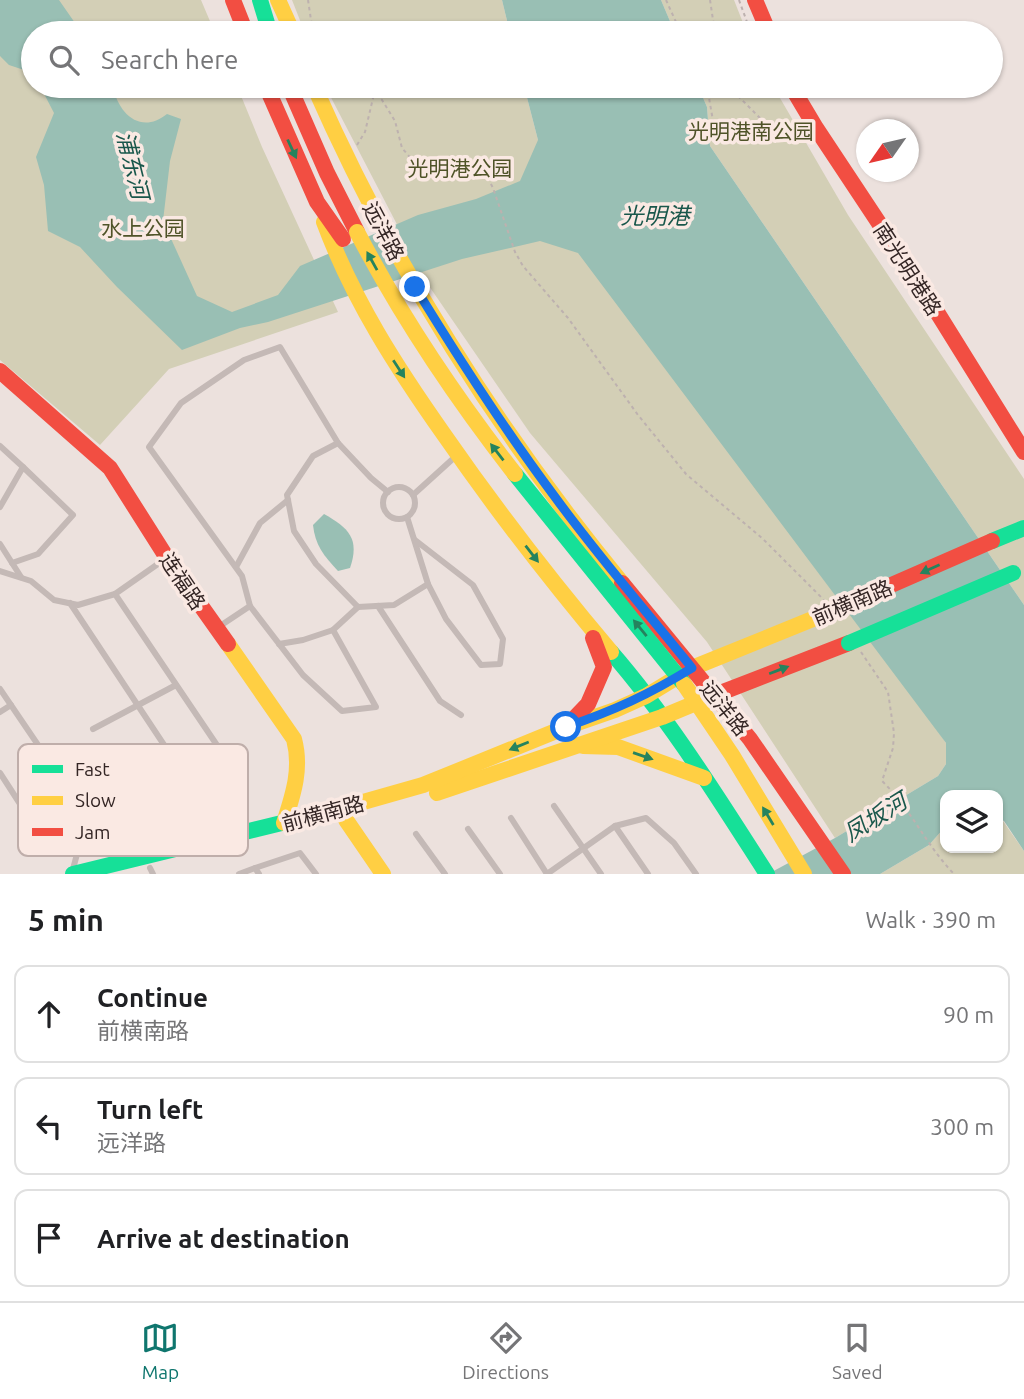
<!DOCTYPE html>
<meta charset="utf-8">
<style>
body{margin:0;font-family:Ubuntu,"Noto Sans SC",sans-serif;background:#f2f2f2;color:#202124}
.controls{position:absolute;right:21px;bottom:21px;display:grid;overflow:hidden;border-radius:14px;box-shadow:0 2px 5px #0004}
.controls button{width:63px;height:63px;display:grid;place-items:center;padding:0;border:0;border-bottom:2px solid #e0e0e0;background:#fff;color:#202124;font:35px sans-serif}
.compass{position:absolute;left:856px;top:119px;width:63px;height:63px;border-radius:50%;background:#fff;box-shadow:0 2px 5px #0004;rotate:236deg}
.stop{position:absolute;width:21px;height:21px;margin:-16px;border:5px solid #1a73e8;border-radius:50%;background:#fff}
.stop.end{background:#1a73e8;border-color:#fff;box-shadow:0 2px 7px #0008}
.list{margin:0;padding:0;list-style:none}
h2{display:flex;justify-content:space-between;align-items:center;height:91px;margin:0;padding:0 28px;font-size:30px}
h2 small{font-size:23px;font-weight:400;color:#757577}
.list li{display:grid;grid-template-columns:46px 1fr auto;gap:21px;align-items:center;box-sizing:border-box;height:98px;margin:0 14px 14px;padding:0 14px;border:2px solid #e0e0e0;border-radius:14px}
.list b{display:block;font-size:26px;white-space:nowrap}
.list p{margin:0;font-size:23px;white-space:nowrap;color:#757577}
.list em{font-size:23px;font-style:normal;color:#757577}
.icon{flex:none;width:38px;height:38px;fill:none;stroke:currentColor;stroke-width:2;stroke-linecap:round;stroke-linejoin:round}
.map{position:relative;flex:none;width:1024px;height:874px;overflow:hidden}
.search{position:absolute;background:#fff;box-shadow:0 2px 5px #0004;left:21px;right:21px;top:21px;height:77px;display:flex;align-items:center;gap:18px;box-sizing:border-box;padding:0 24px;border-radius:38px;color:#757577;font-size:26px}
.sheet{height:427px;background:#fff}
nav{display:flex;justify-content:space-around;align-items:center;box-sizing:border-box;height:98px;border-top:2px solid #e0e0e0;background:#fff;font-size:19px;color:#757577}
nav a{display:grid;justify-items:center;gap:4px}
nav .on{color:#0f766e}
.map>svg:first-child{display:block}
</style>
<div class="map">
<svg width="1024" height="874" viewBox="0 0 1024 874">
<rect width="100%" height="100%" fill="#ece1dd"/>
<g fill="#d3cfb6">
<path d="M0 0H201L215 33H33V86H237L262 147 338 312 169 369 100 445 0 360Z"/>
<path d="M292 0H502L510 33H305Z"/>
<path d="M661 0H734L747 33H675Z"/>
<path d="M325 86H524L538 140 946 743V764L938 776 835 838 707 642 530 433 429 286Z"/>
<path d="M698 86H773L848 215 1024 479V605L710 146 707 107Z"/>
<path d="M998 818 1003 821 1024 851V874H880L929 845 945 827V848H998Z"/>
</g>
<g fill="#99bfb4">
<path d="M0 0H59L82 33H33V73L9 65 0 56Z"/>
<path d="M502 0H661L675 33H510Z"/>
<path d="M40 86H113C118 114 141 135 167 114L181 119 170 161 163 221 197 296 232 312 278 295 300 266 418 215 476 199 520 181 538 140 524 86H698L707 107 710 146 1024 605V851L1004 821 998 818V795H945V827L929 845 880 874H768L835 838 938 776 946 764V743L578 253 540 241 462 259 268 322 240 328 182 350 117 287 80 247 48 231 44 185 36 157 54 113Z"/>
<path d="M324 514C349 528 360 539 350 568L338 571C324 556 315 545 313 525Z"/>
</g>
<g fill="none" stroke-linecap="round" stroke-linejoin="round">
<g stroke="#bdb1af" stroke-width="2" stroke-dasharray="3.5 3.5" stroke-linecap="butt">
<path d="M308 0 313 33"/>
<path d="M666 0 681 33"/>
<path d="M710 0 715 33"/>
<path d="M739 0 751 33"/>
<path d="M365 86 382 100 395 121 402 148 420 169 440 177 481 164 493 188 515 252 523 266 568 318 638 415 686 474 763 539 824 600"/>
<path d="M704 86 709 98 715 132"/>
<path d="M728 86 766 124"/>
<path d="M357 145 365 132 374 94"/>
<path d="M861 652 888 692 894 733 893 748 882 781C911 809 926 845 954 874"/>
</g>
<g stroke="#c4b9b6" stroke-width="6">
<path d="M0 446 23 467"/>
<circle cx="399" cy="503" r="16"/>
<path d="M388 492 371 478 338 443 313 456 287 495 294 531 316 564 358 607 394 605 428 584 407 517"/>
<path d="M413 495 456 456"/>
<path d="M0 507 23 467 73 515 38 554 12 563"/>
<path d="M415 540 473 585 503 639 500 664 481 665 446 619 428 584"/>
<path d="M0 544 21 577"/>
<path d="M236 567 260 523 288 500"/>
<path d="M0 571 31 581 54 600 78 605 115 594 165 559"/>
<path d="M115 594 229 763"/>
<path d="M70 603 184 775"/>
<path d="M250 606 303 675 342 711 376 707 333 630 358 607"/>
<path d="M378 606 440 701 461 715"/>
<path d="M217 628 250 606 242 576 149 447 181 403 244 360 280 347 338 443"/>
<path d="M279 644 303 640 333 630"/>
<path d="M0 689 87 817 73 869"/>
<path d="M0 712 11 705"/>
<path d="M93 729 176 685"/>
<path d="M0 773 22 807"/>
<path d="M554 806 601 874"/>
<path d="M511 818 547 874"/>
<path d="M615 826 646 818 674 843 696 874"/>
<path d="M468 829 500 874"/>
<path d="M416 834 445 874"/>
<path d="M150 868 153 874"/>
<path d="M255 868 300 853 316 874"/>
<path d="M239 874 255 868 259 874"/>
<path d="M547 874 615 826 648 874"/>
</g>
<g stroke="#16e098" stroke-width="16">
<path d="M260 0 270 33"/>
<path d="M992 541 1024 528"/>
<path d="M611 652C670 720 718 798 767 874"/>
<path d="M73 874 335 810"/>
</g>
<g stroke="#ffcf43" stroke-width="16">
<path d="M278 0 293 33"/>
<path d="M314 86C393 266 497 431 622 583"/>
<path d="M324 222C353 300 397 368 445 436 497 511 552 582 611 652"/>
<path d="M228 644 294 739C302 769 293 795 284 823"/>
<path d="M692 668 825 614"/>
<path d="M583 746 618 747 704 778"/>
<path d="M437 793 662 717 715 695"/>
<path d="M335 810 423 785 566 727 615 710 646 696 692 668"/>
<path d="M346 820 383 874"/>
</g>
<g stroke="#f24e42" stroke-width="16">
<path d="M233 0 246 33"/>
<path d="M755 0 769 33"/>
<path d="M266 86 317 202 343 239"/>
<path d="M289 86 327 173 357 232"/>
<path d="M791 86 816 128 922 288 1024 452"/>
<path d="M0 371 110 468 167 558 228 644"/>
<path d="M622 583 750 739 843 874"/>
<path d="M715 695 849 643"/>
<path d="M566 727 588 704 604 667 593 638"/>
</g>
<g stroke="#16e098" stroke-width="16">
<path d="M515 474 684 684"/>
<path d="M849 643 1013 573"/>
</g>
<g stroke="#ffcf43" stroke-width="16">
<path d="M357 232C402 318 455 397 515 474"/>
<path d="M684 684 732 755 804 874"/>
</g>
<path stroke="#f24e42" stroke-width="16" d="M825 614 992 541"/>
</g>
<defs><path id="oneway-solid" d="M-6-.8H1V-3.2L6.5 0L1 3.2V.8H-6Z" transform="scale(1.75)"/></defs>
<g fill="#25835e">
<use href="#oneway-solid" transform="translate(292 149) rotate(65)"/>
<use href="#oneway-solid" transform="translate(372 261) rotate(-119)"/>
<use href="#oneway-solid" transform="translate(399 369) rotate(57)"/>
<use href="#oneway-solid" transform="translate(497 452) rotate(-128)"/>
<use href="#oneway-solid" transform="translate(532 554) rotate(52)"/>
<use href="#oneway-solid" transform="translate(930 569) rotate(156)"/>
<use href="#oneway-solid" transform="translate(640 628) rotate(-129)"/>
<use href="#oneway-solid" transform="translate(779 670) rotate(-21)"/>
<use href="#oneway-solid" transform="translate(519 746) rotate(158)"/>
<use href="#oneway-solid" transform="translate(643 756) rotate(19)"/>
<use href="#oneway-solid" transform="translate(768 816) rotate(-121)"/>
</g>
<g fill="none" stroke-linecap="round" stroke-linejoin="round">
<path stroke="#1a73e8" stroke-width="9" d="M415 287C459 359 504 429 555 497 598 556 646 611 692 668 648 695 615 710 566 727"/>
</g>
<g text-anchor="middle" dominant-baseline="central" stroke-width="7" stroke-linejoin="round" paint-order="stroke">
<g font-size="21" fill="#4f5328" stroke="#fae9e3">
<text x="751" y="131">光明港南公园</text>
<text x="460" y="168">光明港公园</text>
<text x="143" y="228">水上公园</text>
</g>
<g font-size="21" fill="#342625" stroke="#fae9e3">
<text transform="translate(384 231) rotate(62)">远洋路</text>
<text transform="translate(908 269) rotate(57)">南光明港路</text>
<text transform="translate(183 581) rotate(56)">连福路</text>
<text transform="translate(852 602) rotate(-23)">前横南路</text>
<text transform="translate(725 708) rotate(51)">远洋路</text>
<text transform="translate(323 813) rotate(-15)">前横南路</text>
</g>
<g font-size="23" font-style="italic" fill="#19574b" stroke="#fae9e3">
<text transform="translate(133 165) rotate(76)">浦东河</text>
<text x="655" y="215">光明港</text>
<text transform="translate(875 817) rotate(-32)">凤坂河</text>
</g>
</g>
<rect x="18" y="744" width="230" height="112" rx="10" fill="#fae9e3" stroke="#bfaeaa" stroke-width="2"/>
<rect x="32" y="765" width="31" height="8" fill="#16e098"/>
<rect x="32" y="796" width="31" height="9" fill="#ffcf43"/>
<rect x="32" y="828" width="31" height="8" fill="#f24e42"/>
<g font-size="19" fill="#342625">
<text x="75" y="776">Fast</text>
<text x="75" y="807">Slow</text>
<text x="75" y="839">Jam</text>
</g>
</svg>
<div class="controls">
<button><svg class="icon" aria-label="layers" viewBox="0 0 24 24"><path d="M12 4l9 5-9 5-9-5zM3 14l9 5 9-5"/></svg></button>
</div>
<svg class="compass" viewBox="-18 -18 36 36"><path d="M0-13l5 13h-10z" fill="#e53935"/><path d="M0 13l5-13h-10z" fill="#757577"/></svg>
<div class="stop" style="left:566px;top:727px"></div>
<div class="stop end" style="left:415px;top:287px"></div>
<div class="search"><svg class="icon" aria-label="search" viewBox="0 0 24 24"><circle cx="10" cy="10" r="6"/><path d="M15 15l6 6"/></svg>Search here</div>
</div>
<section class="sheet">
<h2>5 min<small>Walk · 390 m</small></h2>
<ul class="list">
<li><svg class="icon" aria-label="ahead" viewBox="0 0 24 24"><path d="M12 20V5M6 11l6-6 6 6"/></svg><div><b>Continue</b><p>前横南路</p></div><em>90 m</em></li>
<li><svg class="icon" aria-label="left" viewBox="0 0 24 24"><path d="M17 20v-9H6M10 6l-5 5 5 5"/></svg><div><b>Turn left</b><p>远洋路</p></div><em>300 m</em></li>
<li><svg class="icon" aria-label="arrive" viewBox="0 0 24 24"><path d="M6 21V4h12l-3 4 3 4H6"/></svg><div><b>Arrive at destination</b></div></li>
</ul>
</section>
<nav>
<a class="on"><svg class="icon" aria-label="map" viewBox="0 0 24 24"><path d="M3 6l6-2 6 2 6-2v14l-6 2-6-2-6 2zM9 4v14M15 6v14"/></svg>Map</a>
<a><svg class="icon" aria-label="directions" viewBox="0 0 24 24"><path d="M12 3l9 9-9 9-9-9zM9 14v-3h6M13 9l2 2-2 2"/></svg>Directions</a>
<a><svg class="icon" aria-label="saved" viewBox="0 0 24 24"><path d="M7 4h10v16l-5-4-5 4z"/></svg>Saved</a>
</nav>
